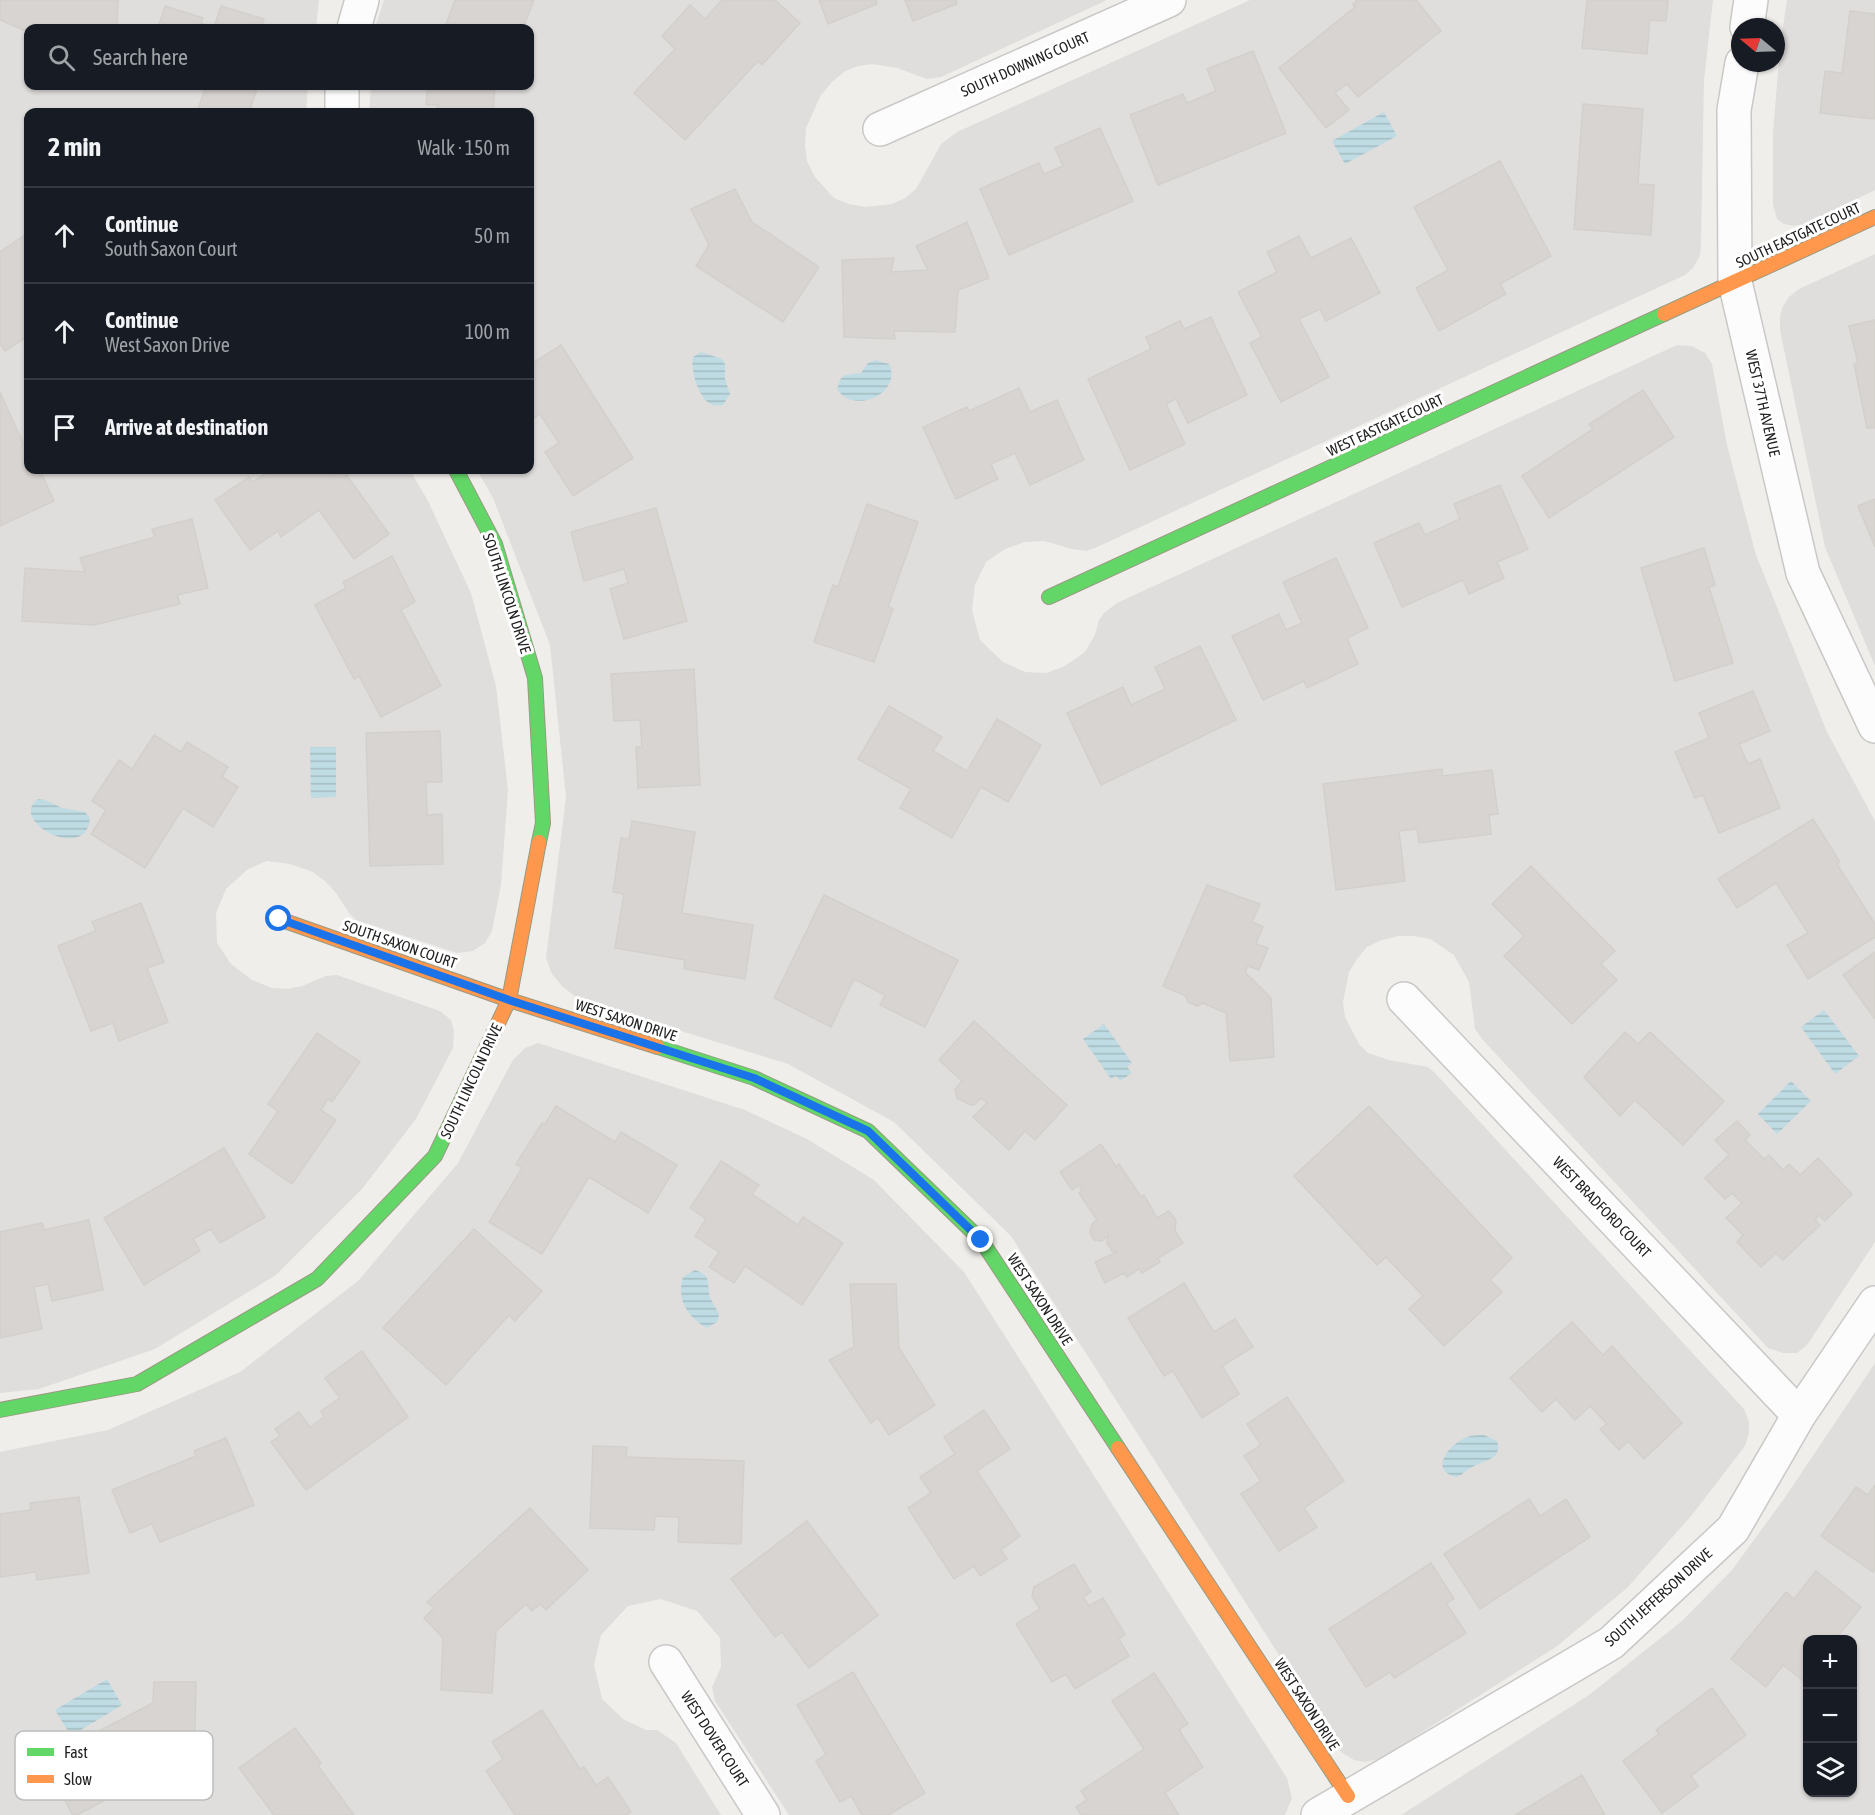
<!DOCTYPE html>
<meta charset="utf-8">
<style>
body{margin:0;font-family:"Asap Condensed",sans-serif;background:#20242c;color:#f1f3f6}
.controls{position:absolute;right:18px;bottom:18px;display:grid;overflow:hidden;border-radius:12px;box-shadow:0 2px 4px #0004}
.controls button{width:54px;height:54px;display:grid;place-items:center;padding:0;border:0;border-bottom:2px solid #363941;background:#171b24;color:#f1f3f6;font:30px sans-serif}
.compass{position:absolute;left:1731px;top:18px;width:54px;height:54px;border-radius:50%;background:#171b24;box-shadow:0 2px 4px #0004;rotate:289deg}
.stop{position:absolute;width:18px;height:18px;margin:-14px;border:4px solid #1a73e8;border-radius:50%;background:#fff}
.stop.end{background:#1a73e8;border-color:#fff;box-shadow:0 2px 6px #0008}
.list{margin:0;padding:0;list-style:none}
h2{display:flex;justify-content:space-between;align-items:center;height:78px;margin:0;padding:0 24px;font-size:26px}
h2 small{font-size:20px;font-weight:400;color:#9ea1a6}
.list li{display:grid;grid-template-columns:39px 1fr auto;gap:18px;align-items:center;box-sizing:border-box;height:96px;padding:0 24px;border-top:2px solid #363941}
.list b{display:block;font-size:22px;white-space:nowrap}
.list p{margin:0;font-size:20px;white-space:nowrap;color:#9ea1a6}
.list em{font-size:20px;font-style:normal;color:#9ea1a6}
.icon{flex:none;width:33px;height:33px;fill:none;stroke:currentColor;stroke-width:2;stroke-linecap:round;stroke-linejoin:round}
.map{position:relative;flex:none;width:1875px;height:1815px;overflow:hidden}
.search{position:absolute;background:#171b24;box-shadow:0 2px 4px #0004;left:24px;top:24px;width:510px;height:66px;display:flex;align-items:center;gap:15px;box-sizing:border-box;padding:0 21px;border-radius:12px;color:#9ea1a6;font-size:22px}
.panel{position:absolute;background:#171b24;box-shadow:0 2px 4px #0004;left:24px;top:108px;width:510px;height:366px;border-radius:12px}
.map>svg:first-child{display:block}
</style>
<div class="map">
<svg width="1875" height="1815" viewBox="0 0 1875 1815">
<defs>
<pattern id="water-rules" width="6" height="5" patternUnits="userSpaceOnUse" patternTransform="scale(1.5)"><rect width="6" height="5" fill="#bfdbe3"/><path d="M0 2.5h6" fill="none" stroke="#a4bcc2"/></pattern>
</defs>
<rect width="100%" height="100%" fill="#f0eeeb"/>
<g fill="#dfdedc" fill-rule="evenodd">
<path d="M0 0H319L316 28H28V86H308L306 112H28V470H138L145 472 158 470H410L428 501 471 593 496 686 508 790 501 885 492 931 485 943 473 951 457 953 356 920 349 913 336 893 326 882 313 872 290 864 267 861 248 869 226 889 216 913 217 943 231 964 252 980 272 988 288 989 302 986 326 976 337 975 440 1011 451 1020 454 1031 453 1048 416 1119 362 1189 276 1275 155 1349 39 1389 0 1393Z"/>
<path d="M384 0H1107L941 77 927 79 897 68 872 64 858 66 844 72 832 82 821 95 806 128 805 145 807 161 815 177 834 198 849 204 865 207 892 204 905 198 916 189 941 144 957 132 1250 0H1713L1704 80 1701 244 1700 256 1693 268 1685 275 1095 548 1086 551 1072 549 1044 541 1025 542 1005 549 986 562 975 585 972 610 980 640 1003 662 1025 672 1046 673 1065 666 1085 652 1095 635 1099 620 1104 613 1117 603 1677 345 1692 346 1705 353 1712 364 1727 445 1756 555 1827 732 1875 821V1242L1807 1345 1797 1353H1783L1768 1348 1482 1039 1475 1029 1469 982 1454 955 1430 939 1414 936H1398L1382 940 1367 947 1357 959 1349 972 1343 1002 1345 1017 1359 1044 1368 1053 1389 1060 1428 1067 1435 1073 1744 1409 1749 1422V1433L1745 1446 1692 1515 1627 1588 1556 1647 1380 1759 1365 1762 1354 1760 1341 1752 1011 1236 894 1122 788 1064 580 1000 563 987 552 974 546 958 566 797 550 645 493 498 477 470H530V112H369L371 86H530V28H375Z"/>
<path d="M1787 0H1875V190L1808 223 1794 226 1784 224 1777 219 1773 205V133L1780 47Z"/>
<path d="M1875 254V666L1825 547 1780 330V316L1783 306 1789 297 1799 289Z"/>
<path d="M538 1043 745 1110 807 1139 874 1180 964 1272 1287 1778 1292 1798 1285 1815H789L715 1701 712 1687 721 1667 720 1638 697 1611 661 1599 628 1606 601 1635 594 1665 602 1699 623 1719 646 1730H657L676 1743 721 1815H0V1452L108 1430 240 1372 358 1281 458 1163 513 1060 525 1048Z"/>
<path d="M1875 1363V1815H1401L1589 1695 1682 1621 1732 1570 1786 1496ZM1808 1640H1852V1792H1808Z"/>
</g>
<g fill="url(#water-rules)">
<path d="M1384 112 1397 136 1345 164 1332 141Z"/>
<path d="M701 352 722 359 725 364V379L730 394 723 405C718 406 713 406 709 403 698 396 690 368 693 357Z"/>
<path d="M875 360 889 364C903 393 854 416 837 389L841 378 846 375 861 373 868 363Z"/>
<path d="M310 747H336V797L311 798Z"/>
<path d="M38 799 45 800 62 808 85 812 90 818C87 864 7 821 38 799Z"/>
<path d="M1824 1010 1859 1056 1835 1074 1801 1027Z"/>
<path d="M1104 1024 1132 1063 1127 1067 1132 1073 1120 1081 1116 1076 1111 1079 1083 1039Z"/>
<path d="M1791 1081 1811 1101 1777 1134 1758 1114Z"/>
<path d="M695 1270C713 1276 706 1283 710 1297 712 1303 717 1309 719 1315L717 1322 707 1328C688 1318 676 1299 683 1277Z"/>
<path d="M1484 1435 1497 1441C1503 1459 1485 1460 1474 1466 1468 1469 1463 1474 1457 1477 1428 1471 1449 1445 1465 1438 1471 1435 1478 1435 1484 1435Z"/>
<path d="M107 1679 122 1705 71 1736 55 1710Z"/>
</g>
<g fill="#d7d4d2" stroke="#d3d0cc" stroke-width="1.5">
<path d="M0 0H118L117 28H28V42V32L0 20Z"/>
<path d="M455 0H534L523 28H457L446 24Z"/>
<path d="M722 0H775L800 23 762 65 758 61 685 140 634 93 675 49 662 36 690 5 705 19Z"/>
<path d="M819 0H876L877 4 828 24Z"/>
<path d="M905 0H956L957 4 913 21Z"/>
<path d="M1357 0H1416L1441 31 1358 97 1347 84 1335 93 1349 110 1326 128 1279 68 1355 7 1353 4Z"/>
<path d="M1587 0H1668L1666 21 1650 20 1647 54 1582 48Z"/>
<path d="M165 6 203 18 201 23 214 27 221 6 264 19 261 28H158Z"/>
<path d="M1850 11 1875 14V119L1820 113 1825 71 1842 73Z"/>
<path d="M1253 51 1286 133 1158 185 1130 115 1183 94 1187 103 1216 91 1207 69Z"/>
<path d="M206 86H258L249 112H197Z"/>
<path d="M428 86H495L493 112H437L438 105H426Z"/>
<path d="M1583 104 1643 109 1638 184 1654 185 1651 235 1574 229Z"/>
<path d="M1100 128 1133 201 1009 255 980 189 1039 163 1044 174 1063 166 1055 148Z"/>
<path d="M1500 161 1551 256 1500 284 1506 294 1439 331 1416 288 1448 270 1414 207Z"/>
<path d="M735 189 752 222 819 267 783 322 696 266 709 245 691 209Z"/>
<path d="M967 222 989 278 958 290 955 332 894 331 895 339 844 337 842 260 894 258 891 272 928 270 916 246Z"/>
<path d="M28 233V336L5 351 0 344V252Z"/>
<path d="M1299 236 1311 258 1351 238 1380 293 1326 321 1320 309 1299 319 1329 377 1281 402 1250 343 1262 337 1238 292 1277 272 1267 252Z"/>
<path d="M1211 317 1247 395 1188 423 1176 399 1166 404 1185 444 1130 470 1088 379 1151 349 1146 337 1180 321 1184 329Z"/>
<path d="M1875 320V428H1867L1854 364 1858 363 1849 326Z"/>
<path d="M561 345 633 458 573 496 545 452 559 443 540 414 530 421V365Z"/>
<path d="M1019 388 1030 412 1057 400 1084 460 1030 485 1015 453 991 464 998 479 956 499 923 427 967 407 969 411Z"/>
<path d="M1643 390 1674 437 1549 518 1522 476 1593 429 1589 424Z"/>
<path d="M0 392 23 443 27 441 28 445V470H40L54 501 0 526Z"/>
<path d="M271 470H330L334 476 343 470 389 534 354 559 319 510 281 537 278 531 250 550 215 500 249 477 253 482Z"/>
<path d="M1500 485 1528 549 1497 562 1504 578 1469 594 1463 580 1402 607 1374 543 1419 523 1425 535 1460 519 1454 504Z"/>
<path d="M1875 499V547L1858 506Z"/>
<path d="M867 504 918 522 888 607 893 609 874 662 814 642 833 585 838 587Z"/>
<path d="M656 508 687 621 624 639 610 589 628 583 624 569 584 581 571 532Z"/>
<path d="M192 519 208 588 177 595 180 604 94 625 22 621 25 568 85 572 80 558 155 537 152 529Z"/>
<path d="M1704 548 1715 585 1709 587 1733 663 1675 681 1641 568Z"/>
<path d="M392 556 415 602 401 610 441 686 381 717 359 676 354 679 315 605 346 588 343 582Z"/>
<path d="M1336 558 1368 628 1347 638 1358 664 1307 688 1304 681 1263 700 1232 636 1279 614 1286 630 1302 623 1283 582Z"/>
<path d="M1200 646 1236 720 1101 785 1067 713 1123 687 1131 705 1165 689 1155 667Z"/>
<path d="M694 669 700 785 638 788 636 747H642L640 720 614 721 611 674Z"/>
<path d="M1753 691 1770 731 1739 744 1748 764 1760 759 1780 808 1719 833 1703 795 1695 798 1675 752 1709 738 1699 713Z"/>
<path d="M889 706 942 737 933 751 967 771 997 719 1041 745 1008 802 981 787 952 838 900 808 911 789 858 759Z"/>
<path d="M440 731 442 782H426L427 815 442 814 443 864 370 866 366 733Z"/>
<path d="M154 735 181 752 187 742 228 767 222 777 238 787 213 827 183 808 145 868 91 834 106 810 92 801 119 760 132 769Z"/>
<path d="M1442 769V776L1492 770 1498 814 1489 815 1491 834 1419 843 1417 829 1399 831 1405 881 1336 890 1323 784Z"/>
<path d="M1813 819 1840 862 1837 864 1875 924V937L1808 979 1787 945 1808 933 1776 883 1737 908 1718 879Z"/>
<path d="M632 821 695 832 682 913 753 925 745 979 684 969 685 960 615 948 624 894 613 892 621 838 629 839Z"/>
<path d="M1531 866 1615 951 1601 964 1617 980 1572 1024 1504 956 1524 936 1492 904Z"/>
<path d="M1207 885 1260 904 1252 922 1263 927 1256 944 1268 948 1259 970 1248 966 1245 972 1271 998 1274 1057 1230 1061 1226 1013 1203 1003 1197 1006 1188 1002 1186 996 1163 986Z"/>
<path d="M824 895 958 960 925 1027 880 1005 885 995 854 979 831 1027 774 998Z"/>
<path d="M141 903 164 962 147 968 168 1022 119 1041 113 1023 91 1031 58 946 96 931 92 922Z"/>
<path d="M1875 952V1019L1843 975Z"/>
<path d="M974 1021 1067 1105 1035 1140 1025 1131 1009 1150 973 1117 987 1103 981 1098 974 1105H970L957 1098 955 1089 962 1081 939 1060Z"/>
<path d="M1625 1032 1638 1044 1650 1032 1724 1101 1683 1145 1635 1100 1620 1116 1584 1077Z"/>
<path d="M317 1033 360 1062 332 1102 328 1099 321 1110 336 1120 292 1184 249 1154 278 1111 268 1104Z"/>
<path d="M556 1106 615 1142 621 1132 677 1165 648 1213 589 1177 542 1254 489 1222 522 1168 516 1164 542 1123 545 1124Z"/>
<path d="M1369 1106 1512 1258 1490 1280 1502 1292 1444 1346 1409 1309 1423 1296 1386 1257 1377 1265 1294 1176Z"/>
<path d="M1737 1121 1750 1135 1745 1140 1764 1159 1769 1155 1783 1170 1789 1164 1800 1175 1818 1158 1852 1194 1825 1221 1819 1215 1815 1220 1820 1225 1783 1260 1776 1253 1761 1267 1737 1242 1743 1235 1726 1218 1742 1203 1732 1193 1725 1199 1705 1178 1729 1155 1715 1140Z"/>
<path d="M1101 1144 1116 1167 1119 1164 1141 1197 1144 1195 1157 1218 1169 1211 1176 1220 1175 1231 1183 1243 1158 1258 1160 1262 1142 1273 1139 1269 1127 1277 1124 1273 1105 1283 1095 1262 1117 1252 1112 1251 1107 1243 1108 1236 1102 1241 1094 1240 1090 1232 1092 1224 1097 1220 1079 1193 1082 1191 1079 1185 1072 1190 1060 1172Z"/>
<path d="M224 1148 265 1217 220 1243 211 1229 193 1239 200 1251 144 1285 104 1218Z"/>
<path d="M721 1161 759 1185 752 1194 798 1225 803 1217 843 1243 802 1305 745 1266 734 1283 709 1267 719 1252 695 1236 706 1219 690 1208Z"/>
<path d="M89 1220 103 1290 52 1301 48 1284 34 1287 42 1329 0 1338V1232L42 1223 44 1230Z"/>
<path d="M474 1229 542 1291 515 1321 509 1315 446 1385 383 1328Z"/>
<path d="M1184 1283 1214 1332 1235 1319 1253 1347 1222 1366 1239 1394 1202 1418 1173 1371 1164 1376 1128 1318Z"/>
<path d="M850 1284H896L899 1348 935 1405 889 1435 878 1418 871 1423 829 1360 854 1347Z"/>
<path d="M1572 1322 1603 1355 1612 1346 1682 1423 1644 1459 1628 1441 1619 1450 1600 1429 1607 1424 1590 1406 1575 1420 1556 1399 1542 1412 1510 1378Z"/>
<path d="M362 1351 408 1417 306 1490 271 1442 280 1436 275 1429 299 1412 310 1427 324 1417 321 1411 340 1398 325 1378Z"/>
<path d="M1287 1397 1344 1481 1304 1508 1317 1527 1279 1551 1241 1494 1261 1481 1244 1456 1261 1445 1247 1424Z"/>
<path d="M984 1410 1010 1449 977 1471 1020 1536 1001 1550 1007 1559 980 1576 974 1566 954 1579 908 1508 931 1493 920 1477 955 1454 944 1437Z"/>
<path d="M226 1438 254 1505 160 1542 152 1524 130 1533 112 1490 196 1456 194 1451Z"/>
<path d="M593 1446 627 1447 626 1457 744 1461 741 1544 678 1542 679 1517 655 1516 654 1530 590 1528Z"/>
<path d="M1875 1485V1569L1873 1572 1821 1536 1856 1487 1868 1495Z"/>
<path d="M79 1497 89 1573 37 1580 36 1572 0 1577V1514L31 1510 30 1503Z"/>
<path d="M1529 1499 1540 1516 1566 1499 1590 1537 1480 1609 1444 1554Z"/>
<path d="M530 1508 588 1570 546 1610 540 1604 532 1611 526 1604 496 1631 492 1693 441 1690 443 1638 424 1618 434 1608 427 1602Z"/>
<path d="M807 1521 878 1615 809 1668 782 1632 775 1637 731 1579Z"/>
<path d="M1431 1563 1454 1599 1446 1603 1466 1633 1394 1678 1390 1672 1366 1687 1329 1629Z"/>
<path d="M1074 1564 1091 1592 1083 1597 1089 1606 1103 1598 1125 1634 1119 1639 1129 1656 1075 1689 1066 1674 1052 1682 1016 1624 1040 1609 1032 1596 1034 1587Z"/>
<path d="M1816 1571 1861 1607 1835 1640H1808V1674L1802 1680 1783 1665 1766 1687 1731 1659 1786 1592 1794 1599Z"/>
<path d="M853 1672 925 1793 888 1815H862L851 1796 840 1802 816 1761 826 1754 797 1705Z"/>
<path d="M1154 1673 1188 1724 1179 1730 1203 1767 1165 1793 1179 1815H1081L1076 1807 1087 1800 1081 1791 1144 1749 1112 1701Z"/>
<path d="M154 1682H196L194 1780 147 1778 77 1815H73L43 1760 153 1703Z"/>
<path d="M1712 1688 1746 1735 1691 1776 1698 1786 1662 1813 1623 1761 1659 1734 1656 1730Z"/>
<path d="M542 1710 580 1769 584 1767 596 1785 608 1777 631 1812 626 1815H515L486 1771 503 1759 492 1742Z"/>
<path d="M295 1728 321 1763 318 1766 354 1815H274L239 1768Z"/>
<path d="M1582 1775 1605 1815H1515Z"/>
</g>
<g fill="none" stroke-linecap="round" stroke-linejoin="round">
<g stroke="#c9c8c7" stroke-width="36">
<g id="street">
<path d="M1747 27 1751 0"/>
<path d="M354 28 362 0"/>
<path d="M1742 63 1734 110 1735 282 1803 573 1875 726"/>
<path d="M342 112V86"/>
<path d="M880 129 1169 0"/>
<path d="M1404 999 1799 1415"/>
<path d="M666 1662 763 1815"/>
<path d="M1318 1815 1611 1643 1733 1529 1799 1415 1875 1303"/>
</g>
</g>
<g stroke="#999a82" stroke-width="16">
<g id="fast">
<path d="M456 470 495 544 535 678 543 823 539 842"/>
<path d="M1049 597 1664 314"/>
<path d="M658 1047 754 1078 868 1131 981 1240 1118 1448"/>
<path d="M0 1410 137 1384 317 1279 435 1156 480 1061"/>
</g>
</g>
<g stroke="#999a82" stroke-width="16">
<g id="slow">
<path d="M1664 314 1875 217"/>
<path d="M279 919 509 1000 658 1047"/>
<path d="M480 1061 509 1000 539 842"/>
<path d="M1118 1448 1348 1796"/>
</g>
</g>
<use href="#street" stroke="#fdfcfc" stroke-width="33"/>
<use href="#fast" stroke="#63d668" stroke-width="14"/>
<use href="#slow" stroke="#ff974d" stroke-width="14"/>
</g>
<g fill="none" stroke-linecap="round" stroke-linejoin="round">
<path stroke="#1a73e8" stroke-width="8" d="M279 919 509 1000 754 1078 868 1131 981 1240"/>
</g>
<g text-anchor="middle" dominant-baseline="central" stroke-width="6" stroke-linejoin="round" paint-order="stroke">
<g font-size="15" fill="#222" stroke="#fff">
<text transform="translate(1025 64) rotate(-24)">SOUTH DOWNING COURT</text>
<text transform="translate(1798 235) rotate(-25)">SOUTH EASTGATE COURT</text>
<text transform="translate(1763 403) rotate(77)">WEST 37TH AVENUE</text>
<text transform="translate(1385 425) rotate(-25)">WEST EASTGATE COURT</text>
<text transform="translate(507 593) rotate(72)">SOUTH LINCOLN DRIVE</text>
<text transform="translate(400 944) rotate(19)">SOUTH SAXON COURT</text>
<text transform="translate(626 1020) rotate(18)">WEST SAXON DRIVE</text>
<text transform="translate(471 1081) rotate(-65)">SOUTH LINCOLN DRIVE</text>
<text transform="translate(1602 1207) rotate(46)">WEST BRADFORD COURT</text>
<text transform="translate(1040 1299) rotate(57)">WEST SAXON DRIVE</text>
<text transform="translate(1658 1597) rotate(-42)">SOUTH JEFFERSON DRIVE</text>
<text transform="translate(1307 1704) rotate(57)">WEST SAXON DRIVE</text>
<text transform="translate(715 1739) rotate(57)">WEST DOVER COURT</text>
</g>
</g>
<rect x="15" y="1731" width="198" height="69" rx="9" fill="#fff" stroke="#bdbdbd" stroke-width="1.5"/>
<rect x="27" y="1748" width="27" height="8" fill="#63d668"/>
<rect x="27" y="1775" width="27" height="8" fill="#ff974d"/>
<g font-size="16" fill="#222">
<text x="64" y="1758">Fast</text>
<text x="64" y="1785">Slow</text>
</g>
</svg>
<div class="controls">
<button>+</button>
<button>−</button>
<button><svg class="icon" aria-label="layers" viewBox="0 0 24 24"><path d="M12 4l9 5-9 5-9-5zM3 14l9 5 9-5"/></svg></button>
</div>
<svg class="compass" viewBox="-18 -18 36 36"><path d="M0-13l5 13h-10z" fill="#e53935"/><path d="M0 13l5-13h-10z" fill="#9ea1a6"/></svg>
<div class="stop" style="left:279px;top:919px"></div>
<div class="stop end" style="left:981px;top:1240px"></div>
<div class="search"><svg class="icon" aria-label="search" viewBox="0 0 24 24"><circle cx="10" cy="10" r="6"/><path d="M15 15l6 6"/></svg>Search here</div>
<section class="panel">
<h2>2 min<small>Walk · 150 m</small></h2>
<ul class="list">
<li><svg class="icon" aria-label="ahead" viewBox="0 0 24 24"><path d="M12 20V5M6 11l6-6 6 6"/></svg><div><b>Continue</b><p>South Saxon Court</p></div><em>50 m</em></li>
<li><svg class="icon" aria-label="ahead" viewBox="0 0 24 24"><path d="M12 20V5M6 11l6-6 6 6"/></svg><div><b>Continue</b><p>West Saxon Drive</p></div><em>100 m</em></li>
<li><svg class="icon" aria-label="arrive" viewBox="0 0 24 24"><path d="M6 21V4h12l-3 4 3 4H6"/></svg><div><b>Arrive at destination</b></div></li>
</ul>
</section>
</div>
